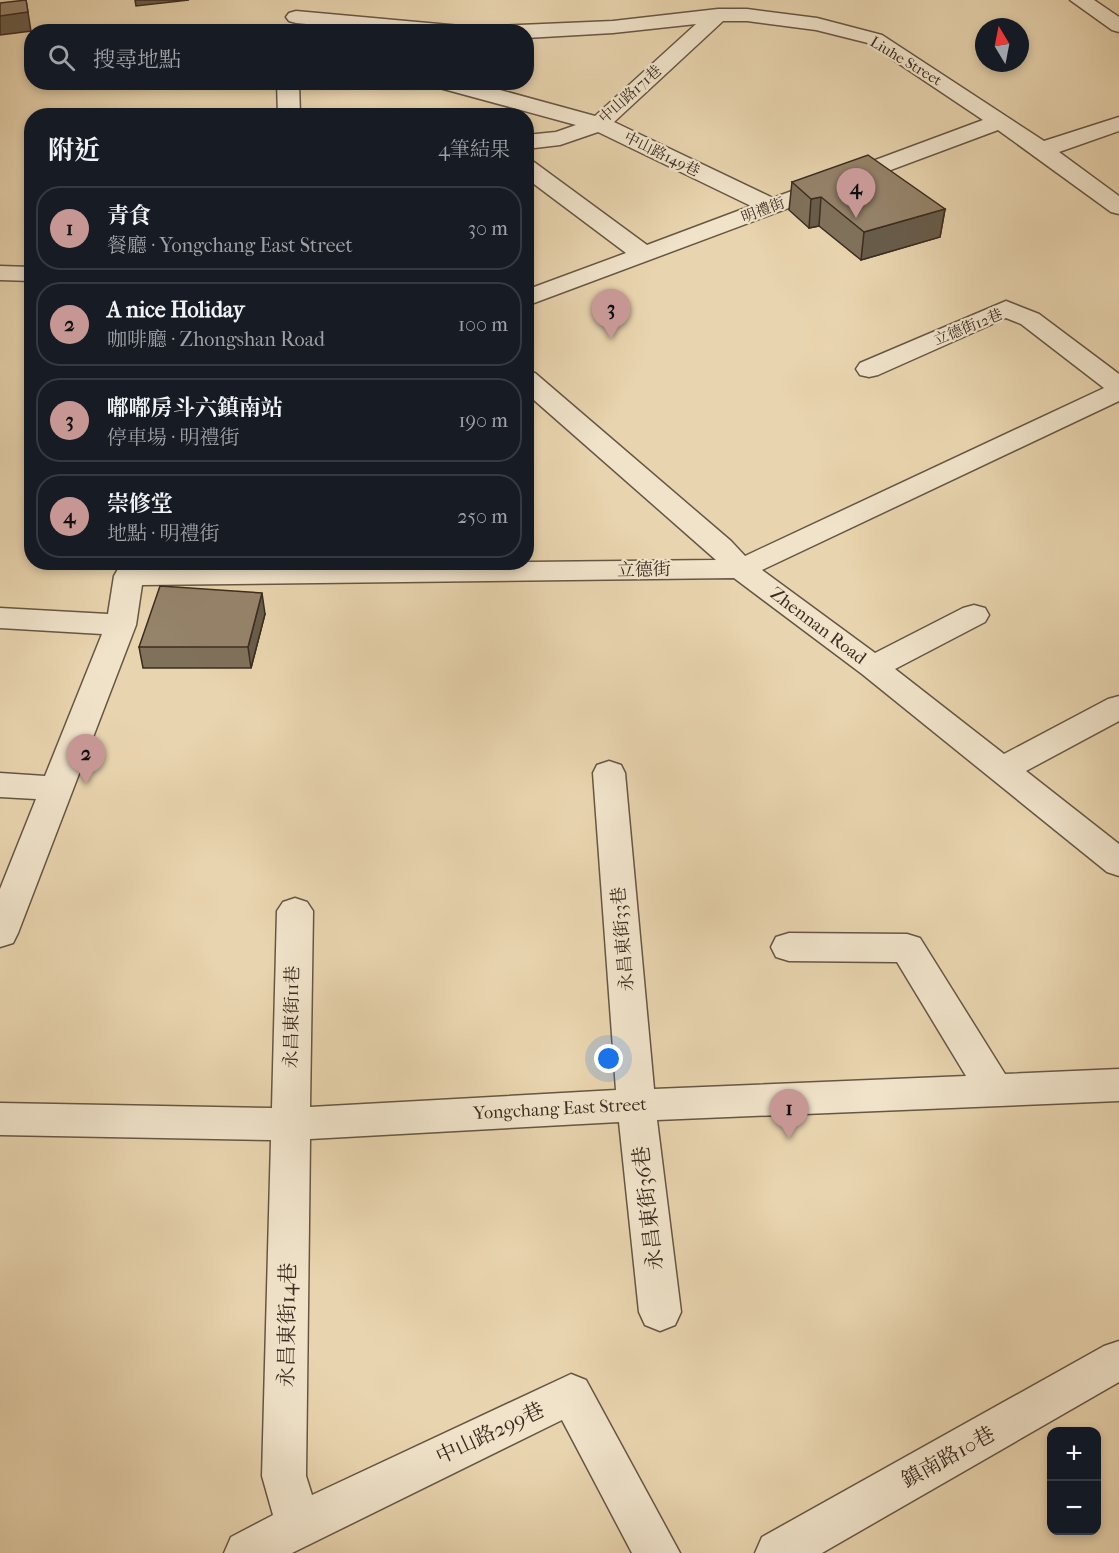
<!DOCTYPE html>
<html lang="zh-TW">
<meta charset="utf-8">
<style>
body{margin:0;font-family:"IM FELL French Canon","Noto Serif TC",serif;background:#20242c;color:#f1f3f6}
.controls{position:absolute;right:18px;bottom:18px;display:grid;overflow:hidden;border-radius:12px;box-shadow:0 3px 9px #0003}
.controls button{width:54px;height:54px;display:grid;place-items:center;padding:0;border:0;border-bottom:2px solid #363941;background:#171b24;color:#f1f3f6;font:30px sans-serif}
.compass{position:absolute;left:975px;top:18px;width:54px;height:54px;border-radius:50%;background:#171b24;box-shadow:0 3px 9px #0003;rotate:350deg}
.you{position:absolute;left:609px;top:1059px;width:21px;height:21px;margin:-15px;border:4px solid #fff;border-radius:50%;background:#1a73e8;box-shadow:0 0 0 9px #1a73e833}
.badge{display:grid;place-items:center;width:39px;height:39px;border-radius:50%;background:#c59692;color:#111;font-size:20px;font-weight:700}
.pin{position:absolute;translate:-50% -50px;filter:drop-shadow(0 2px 3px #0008)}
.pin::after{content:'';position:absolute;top:32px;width:21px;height:18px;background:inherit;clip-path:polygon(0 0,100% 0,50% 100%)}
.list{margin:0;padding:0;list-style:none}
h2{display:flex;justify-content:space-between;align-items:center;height:78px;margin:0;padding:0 24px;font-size:26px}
h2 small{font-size:20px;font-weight:400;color:#9ea1a6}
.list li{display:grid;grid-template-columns:39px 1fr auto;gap:18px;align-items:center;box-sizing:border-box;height:84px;margin:0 12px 12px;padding:0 12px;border:2px solid #363941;border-radius:24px}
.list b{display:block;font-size:22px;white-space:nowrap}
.list p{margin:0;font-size:20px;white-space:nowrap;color:#9ea1a6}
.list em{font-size:20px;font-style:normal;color:#9ea1a6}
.icon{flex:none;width:33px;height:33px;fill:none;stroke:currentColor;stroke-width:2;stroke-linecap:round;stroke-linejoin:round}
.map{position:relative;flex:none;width:1119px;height:1553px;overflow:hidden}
.search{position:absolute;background:#171b24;box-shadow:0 3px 9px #0003;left:24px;top:24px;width:510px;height:66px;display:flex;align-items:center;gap:15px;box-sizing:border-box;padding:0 21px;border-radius:24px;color:#9ea1a6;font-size:22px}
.panel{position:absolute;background:#171b24;box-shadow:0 3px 9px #0003;left:24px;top:108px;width:510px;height:462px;border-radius:24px}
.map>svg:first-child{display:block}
</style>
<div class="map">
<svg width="1119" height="1553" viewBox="0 0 1119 1553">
<rect width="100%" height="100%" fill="#e8d4ae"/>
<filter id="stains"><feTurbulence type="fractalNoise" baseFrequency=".00333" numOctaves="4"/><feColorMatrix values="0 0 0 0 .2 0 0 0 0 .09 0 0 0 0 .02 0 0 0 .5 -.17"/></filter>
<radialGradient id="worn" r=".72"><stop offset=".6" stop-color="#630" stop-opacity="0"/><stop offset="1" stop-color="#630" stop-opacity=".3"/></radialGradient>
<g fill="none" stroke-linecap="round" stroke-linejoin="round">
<g stroke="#675644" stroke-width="3">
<g id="minor">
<path d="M1070 0H1094L1119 17V32L1112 30Z"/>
<path d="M718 9H747L817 18 882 35 1044 141 1119 117V131L1059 152 1119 196V214L1111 212 998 130 526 306V290L626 253 526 178V160L534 162 647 245 751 206 598 132 560 145 526 149V135L556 132 576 125 436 87 434 82H471L595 116 696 24 613 33 526 38V32H390L296 23 289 21 286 17 289 13 296 11 472 27 613 21ZM723 21H747L816 30 868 43 983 120 773 198 614 122Z"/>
<path d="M277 82H299L300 116H278Z"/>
<path d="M0 266 32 267V281L0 280Z"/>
<path d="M1006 301 1039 314 1119 374V401L762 570 875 653 963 608 974 605 985 608 989 615 985 622 895 669 1004 754 1108 699 1119 696V721L1026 771 1119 844V876L1107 872 862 674 734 578 142 585 136 625 18 933 13 943 0 947V889L36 799 0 797V773L45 776 102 634 0 628V608L108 614 114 576 122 562H151L149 566 716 560 526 393V371L535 373 731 541 745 556 1104 388 1021 324 1006 318 878 375 869 377 860 375 856 369 860 363Z"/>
<path d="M609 761 621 765 625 773 654 1089 966 1076 897 962 789 961 776 957 771 947 776 937 789 933 907 934 920 938 1005 1074 1119 1069V1101L657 1120 681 1312 675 1325 660 1331 645 1325 639 1312 619 1122 310 1139 306 1476 312 1495 571 1374 586 1380 680 1553H632L562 1420 292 1553H224L231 1537 273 1515 262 1476 271 1140 0 1135V1103L272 1108 277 911 283 902 295 898 307 902 313 911 310 1107 616 1090 593 773 597 765Z"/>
<path d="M1119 1341V1382L822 1553H755L762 1537 1104 1346Z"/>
</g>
</g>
<use href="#minor" fill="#f0e3ca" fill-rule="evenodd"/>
</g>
<g fill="#80715b" stroke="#3c2c20" stroke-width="1.5">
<path d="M792 182 945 209 940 237 861 260 819 226 809 228 789 210Z"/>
<path d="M265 614 251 668H143L139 647Z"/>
</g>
<g fill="#685c4a" stroke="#3c2c20" stroke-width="1.5">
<path d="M26 0 31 31 0 35V16Z"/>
<path d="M135 0H189L136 6Z"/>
<path d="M821 197 819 226 809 228 811 199Z"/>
<path d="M945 209 940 237 861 260 864 232Z"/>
<path d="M262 593 265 614 251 668 248 647Z"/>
</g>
<g fill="#95836a" stroke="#3c2c20" stroke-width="1.5">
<path d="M26 0 28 12 0 16V3Z"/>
<path d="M868 155 945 209 864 232 821 197 811 199 792 182Z"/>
<path d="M160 586 262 593 248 647H139Z"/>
</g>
<g text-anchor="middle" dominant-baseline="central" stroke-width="4.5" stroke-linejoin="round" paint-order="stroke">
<g font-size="15" fill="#3c2c20" stroke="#f0e3ca">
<text transform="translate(906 61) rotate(31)">Liuhe Street</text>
<text transform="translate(630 94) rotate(-42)">中山路171巷</text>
<text transform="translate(662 154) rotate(26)">中山路149巷</text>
<text transform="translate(763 210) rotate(-21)">明禮街</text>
<text transform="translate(968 327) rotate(-22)">立德街12巷</text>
</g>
<g font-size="18" fill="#3c2c20" stroke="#f0e3ca">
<text transform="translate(644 570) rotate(-1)">立德街</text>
<text transform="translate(818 626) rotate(37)">Zhennan Road</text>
<text transform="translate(623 939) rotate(-95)">永昌東街33巷</text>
<text transform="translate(292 1017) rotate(-89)">永昌東街11巷</text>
<text transform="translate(560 1109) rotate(-3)">Yongchang East Street</text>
</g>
<g font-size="21" fill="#3c2c20" stroke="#f0e3ca">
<text transform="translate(648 1208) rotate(-97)">永昌東街36巷</text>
<text transform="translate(287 1325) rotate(-89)">永昌東街14巷</text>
<text transform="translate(490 1433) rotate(-25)">中山路299巷</text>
<text transform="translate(948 1457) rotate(-29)">鎮南路10巷</text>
</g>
</g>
<rect width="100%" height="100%" filter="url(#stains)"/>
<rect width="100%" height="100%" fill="url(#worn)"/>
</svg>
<div class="controls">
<button>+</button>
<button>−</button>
</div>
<svg class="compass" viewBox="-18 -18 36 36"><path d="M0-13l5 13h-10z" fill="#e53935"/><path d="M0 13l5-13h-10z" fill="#9ea1a6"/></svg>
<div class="you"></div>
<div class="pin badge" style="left:789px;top:1139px">1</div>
<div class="pin badge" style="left:86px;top:784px">2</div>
<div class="pin badge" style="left:611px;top:339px">3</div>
<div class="pin badge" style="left:856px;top:218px">4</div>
<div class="search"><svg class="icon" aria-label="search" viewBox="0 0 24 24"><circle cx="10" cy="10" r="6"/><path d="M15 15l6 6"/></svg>搜尋地點</div>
<section class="panel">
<h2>附近<small>4筆結果</small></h2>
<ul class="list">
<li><span class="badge">1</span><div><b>青食</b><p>餐廳 · Yongchang East Street</p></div><em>30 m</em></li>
<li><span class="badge">2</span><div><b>A nice Holiday</b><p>咖啡廳 · Zhongshan Road</p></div><em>100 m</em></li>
<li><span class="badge">3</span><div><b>嘟嘟房斗六鎮南站</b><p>停車場 · 明禮街</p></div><em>190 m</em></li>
<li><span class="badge">4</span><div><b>崇修堂</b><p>地點 · 明禮街</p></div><em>250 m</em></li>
</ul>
</section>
</div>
